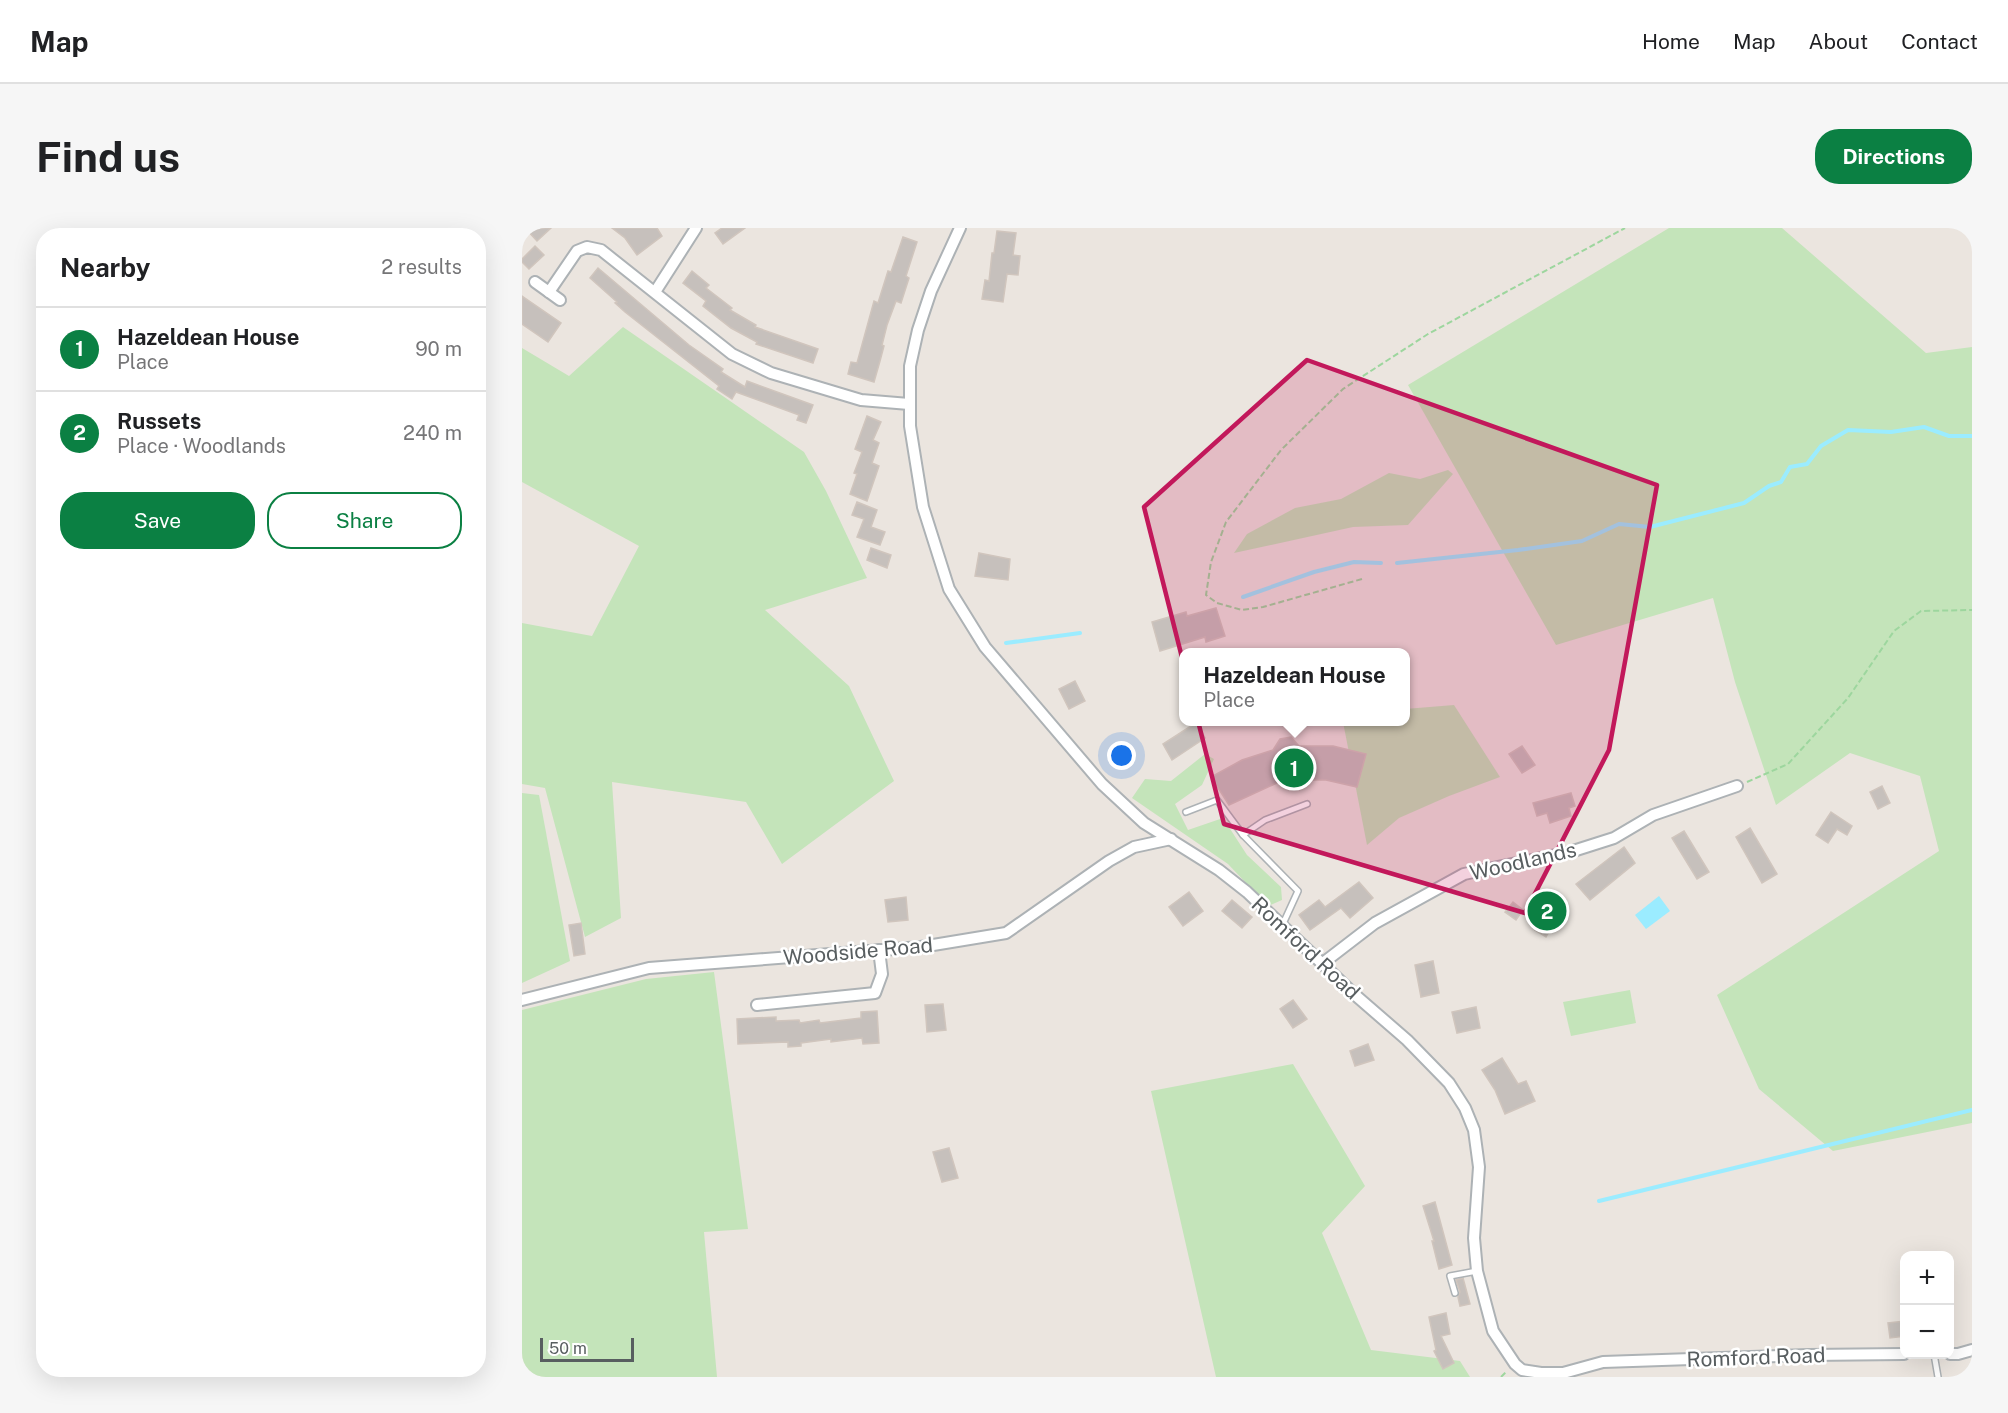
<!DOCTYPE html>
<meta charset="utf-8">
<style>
body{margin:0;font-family:"Public Sans",sans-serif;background:#f6f6f6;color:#202124}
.controls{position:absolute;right:18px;bottom:18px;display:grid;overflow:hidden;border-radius:12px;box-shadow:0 6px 24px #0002}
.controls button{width:54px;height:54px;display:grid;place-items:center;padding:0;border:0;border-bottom:2px solid #e0e0e0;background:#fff;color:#202124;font:30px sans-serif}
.scale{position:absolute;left:18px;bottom:15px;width:94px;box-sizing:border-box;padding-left:6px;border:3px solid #585e60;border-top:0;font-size:16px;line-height:21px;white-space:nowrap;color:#585e60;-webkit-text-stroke:4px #fff;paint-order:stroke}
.you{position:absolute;left:600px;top:528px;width:21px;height:21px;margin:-15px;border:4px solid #fff;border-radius:50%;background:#1a73e8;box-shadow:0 0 0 9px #1a73e833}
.badge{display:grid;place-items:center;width:39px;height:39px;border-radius:50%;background:#0b8043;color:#fff;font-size:20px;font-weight:700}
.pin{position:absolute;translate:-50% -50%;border:3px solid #fff;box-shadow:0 2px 6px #0006}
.popup{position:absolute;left:657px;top:420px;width:231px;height:78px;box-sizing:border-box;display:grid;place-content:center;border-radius:12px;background:#fff;filter:drop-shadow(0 2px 4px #0005);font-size:20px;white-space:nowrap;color:#757577}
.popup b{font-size:22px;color:#202124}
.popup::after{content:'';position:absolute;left:50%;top:100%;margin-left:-12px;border:12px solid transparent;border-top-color:#fff}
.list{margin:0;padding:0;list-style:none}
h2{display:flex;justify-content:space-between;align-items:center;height:78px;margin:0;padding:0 24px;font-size:26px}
h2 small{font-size:20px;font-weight:400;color:#757577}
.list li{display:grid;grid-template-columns:39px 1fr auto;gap:18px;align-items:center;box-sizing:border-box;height:84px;padding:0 24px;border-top:2px solid #e0e0e0}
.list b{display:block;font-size:22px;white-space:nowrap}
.list p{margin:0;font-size:20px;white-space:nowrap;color:#757577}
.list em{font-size:20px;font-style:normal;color:#757577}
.actions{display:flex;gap:12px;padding:18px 24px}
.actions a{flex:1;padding:14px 0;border:2px solid #0b8043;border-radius:24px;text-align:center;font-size:21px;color:#0b8043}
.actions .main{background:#0b8043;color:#fff}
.map{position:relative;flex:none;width:1450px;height:1149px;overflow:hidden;border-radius:24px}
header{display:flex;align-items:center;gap:36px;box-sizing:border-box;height:84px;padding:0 30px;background:#fff;border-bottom:2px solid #e0e0e0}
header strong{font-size:28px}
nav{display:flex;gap:33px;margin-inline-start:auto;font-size:21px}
.intro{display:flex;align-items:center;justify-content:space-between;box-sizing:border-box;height:144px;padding:0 36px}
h1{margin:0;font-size:42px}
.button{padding:15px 27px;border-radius:24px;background:#0b8043;color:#fff;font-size:21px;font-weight:700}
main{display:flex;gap:36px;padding:0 36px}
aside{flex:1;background:#fff;border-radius:24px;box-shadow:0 6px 24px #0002}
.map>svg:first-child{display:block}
</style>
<header>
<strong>Map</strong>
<nav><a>Home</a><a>Map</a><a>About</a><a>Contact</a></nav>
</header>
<div class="intro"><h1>Find us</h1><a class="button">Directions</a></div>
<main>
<aside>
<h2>Nearby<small>2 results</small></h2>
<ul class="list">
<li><span class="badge">1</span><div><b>Hazeldean House</b><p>Place</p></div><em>90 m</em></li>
<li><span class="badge">2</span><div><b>Russets</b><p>Place · Woodlands</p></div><em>240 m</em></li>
</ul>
<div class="actions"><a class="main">Save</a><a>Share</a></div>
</aside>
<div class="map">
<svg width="1450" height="1149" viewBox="0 0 1450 1149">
<rect width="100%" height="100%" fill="#ebe5df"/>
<g fill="#c4e4ba">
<path d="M1147 0H1260L1404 125 1450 119V895L1311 923 1237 861 1195 767 1417 623 1398 548 1328 525 1254 577 1213 454 1191 370 1034 417 886 157Z"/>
<path d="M101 99 282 224 304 263 345 350 243 382 327 458 372 553 260 636 224 574 90 554 99 690 63 709 23 560 0 556V395L70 408 117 318 0 254V120L47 148Z"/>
<path d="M926 242 931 246 886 297 831 299 712 325 725 306 773 280 819 271 867 245 898 251Z"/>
<path d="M932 477 978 549 927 568 877 590 845 617 821 494H883V481Z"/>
<path d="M683 526 692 531 680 557 653 576 666 602 701 590 725 627 759 659 760 672 746 678 706 636 610 570 623 551 649 553Z"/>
<path d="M0 565 17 567 48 733 0 755Z"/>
<path d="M192 744 226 1001 182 1004 195 1149H0V782L124 751Z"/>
<path d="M1108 762 1114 795 1049 808 1041 774Z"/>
<path d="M771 836 843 958 800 1005 849 1122 938 1133 948 1149H694L629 863Z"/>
</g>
<path fill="#9becff" d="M1137 668 1148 683 1124 701 1113 687Z"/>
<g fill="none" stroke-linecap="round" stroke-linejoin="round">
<g stroke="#9becff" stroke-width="4">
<path d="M875 335 996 322 1060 313 1097 296 1128 299 1222 275 1247 258 1259 254 1268 239 1285 236 1299 218 1326 202 1369 204 1402 199 1427 208H1450"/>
<path d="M721 369 792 344 832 334 859 335"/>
<path d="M484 415 558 405"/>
<path d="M1077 973 1450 882"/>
</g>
</g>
<g fill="#c6c0bc" stroke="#d0c5bd" stroke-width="1.5">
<path d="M3 0H29L15 13Z"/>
<path d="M90 0H135L140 8 115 27 103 10Z"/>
<path d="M200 0H223L201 16 193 5Z"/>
<path d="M475 3 494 5 491 27 498 28 496 47 485 46 481 74 460 71 463 52 467 53 470 25H472Z"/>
<path d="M381 9 395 14 384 48 387 50 379 75 374 73 365 97 360 117 362 118 358 133 352 154 326 146 329 134 335 135 352 73 356 75 366 43 369 44Z"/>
<path d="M13 18 22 27 7 41 0 34V31Z"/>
<path d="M76 40 167 117 201 141 199 144 223 159 225 153 291 177 284 195 275 192 277 187 214 164 210 171 195 161 197 158 103 84 93 75 95 74 68 50Z"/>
<path d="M170 43 187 57 184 60 210 80 208 82 234 97 233 99 296 121 291 135 234 116 235 114 209 100 181 78 184 73 161 55Z"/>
<path d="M0 68 39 95 26 114 0 96Z"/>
<path d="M345 188 359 194 351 212 357 215 350 235 357 238 345 273 328 266 335 246 332 245 340 224 333 221Z"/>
<path d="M335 274 355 282 349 299 363 304 358 317 335 309 342 291 330 287Z"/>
<path d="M349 320 369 327 365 340 345 332Z"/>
<path d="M457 325 488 331 486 352 453 348Z"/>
<path d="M694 380 703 408 684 414 683 409 638 423 630 394 664 384 665 388Z"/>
<path d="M553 453 563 473 547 481 537 461Z"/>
<path d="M675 494 683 510 650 532 641 516Z"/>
<path d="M769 509 777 518H811L844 526 835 559 804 552H781L775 558 765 560 757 554 707 577 689 549 720 532 751 522 758 511Z"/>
<path d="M1000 518 1013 537 1000 545 987 526Z"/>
<path d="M1360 558 1368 575 1356 581 1348 564Z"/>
<path d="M1049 565 1053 578 1047 580 1049 588 1028 595 1025 585 1015 588 1011 575Z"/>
<path d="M1309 584 1330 598 1325 607 1315 601 1306 615 1294 607Z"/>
<path d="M1228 600 1255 646 1240 655 1214 609Z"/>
<path d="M1162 603 1187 644 1175 651 1150 610Z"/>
<path d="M1102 619 1113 635 1068 672 1054 656Z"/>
<path d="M837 654 851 670 828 690 819 680 788 702 777 687 797 672 803 679Z"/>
<path d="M667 664 681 683 661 698 647 679Z"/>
<path d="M1021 664 1042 676 1024 709 1013 702 1017 696 1007 691Z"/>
<path d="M384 669 386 692 366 694 363 672Z"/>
<path d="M710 672 730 689 720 700 700 683Z"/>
<path d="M991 674 1001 682 994 692 983 684Z"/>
<path d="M59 695 63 726 52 728 47 697Z"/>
<path d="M911 733 917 765 899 769 893 737Z"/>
<path d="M771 772 785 791 771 800 758 781Z"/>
<path d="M421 776 424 802 405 804 403 777Z"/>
<path d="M954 779 958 800 935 805 930 784Z"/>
<path d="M355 783 357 815 341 816 340 810 309 814V811L279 815V818L266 819V814L216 816 215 791 254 789V793L277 792 278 795 297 792 298 795 339 790V784Z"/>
<path d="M846 816 852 832 833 838 828 823Z"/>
<path d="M980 830 996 856 1004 853 1013 873 983 886 973 862 960 842Z"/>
<path d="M427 920 436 950 420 954 411 924Z"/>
<path d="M913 974 930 1037 917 1041 910 1013H912L901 978Z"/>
<path d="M941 1050 948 1076 938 1078 936 1069 938 1064 934 1052Z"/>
<path d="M924 1085 928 1106 919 1108 932 1135 921 1141 912 1123 914 1122 907 1089Z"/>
<path d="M1383 1093V1108L1368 1110 1366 1095Z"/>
</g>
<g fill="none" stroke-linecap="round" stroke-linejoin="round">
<g stroke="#adb2b5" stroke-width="8">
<g id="service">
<path d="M664 584 695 572 721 607"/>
<path d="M760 698 776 663 721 607 743 592 785 576"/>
<path d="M933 1065 928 1048 955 1043"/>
<path d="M1412 1126 1416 1149"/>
</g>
</g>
<g stroke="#adb2b5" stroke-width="14">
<g id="minor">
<path d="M438 0 409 63 396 102 388 138V198L401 279 427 361 463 419 580 556 622 595 697 642 725 664 832 766 885 812 927 855 943 880 952 902 957 939 952 1010 955 1043 971 1103 993 1136 1000 1142 1019 1145H1041L1081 1134 1287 1127 1382 1126"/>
<path d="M13 54 38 72"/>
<path d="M27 64 55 23 65 19 79 22 210 126 249 145 339 172 387 176"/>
<path d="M133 64 174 0"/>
<path d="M801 735 853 695 942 646 1048 624 1092 610 1131 587 1215 558"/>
<path d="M0 772 127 740 399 719 484 705 587 633 612 619 649 611"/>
<path d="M235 777 353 765 360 746 357 722"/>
<path d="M1428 1126H1436L1450 1122"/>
</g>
</g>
<g stroke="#9dd69e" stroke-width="2" stroke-dasharray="6 3" stroke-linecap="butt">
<path d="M840 351 741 379 720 382 695 375 684 367 689 334 704 294 759 222 821 161 906 106 1103 0"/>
<path d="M1225 554 1266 536 1326 470 1372 403 1399 383 1450 382"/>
<path d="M979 1149 984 1144"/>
</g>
<use href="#service" stroke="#fff" stroke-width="5"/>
<use href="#minor" stroke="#fff" stroke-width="10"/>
</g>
<path fill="#c2185b" fill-opacity="0.2" stroke="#c2185b" stroke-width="4.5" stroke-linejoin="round" d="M785 132 1135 257 1087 522 1003 685 702 596 622 279Z"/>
<g text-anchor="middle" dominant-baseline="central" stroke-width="5" stroke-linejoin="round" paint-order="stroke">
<g font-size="21" fill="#585e60" stroke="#fff">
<text transform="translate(1001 633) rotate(-13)">Woodlands</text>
<text transform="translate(784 720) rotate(43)">Romford Road</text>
<text transform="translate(336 723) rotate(-5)">Woodside Road</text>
<text transform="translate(1234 1129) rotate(-2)">Romford Road</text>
</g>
</g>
</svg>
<div class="controls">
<button>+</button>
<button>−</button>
</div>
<div class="scale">50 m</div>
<div class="you"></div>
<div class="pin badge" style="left:772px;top:540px">1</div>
<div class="popup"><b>Hazeldean House</b>Place</div>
<div class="pin badge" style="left:1025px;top:683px">2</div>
</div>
</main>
